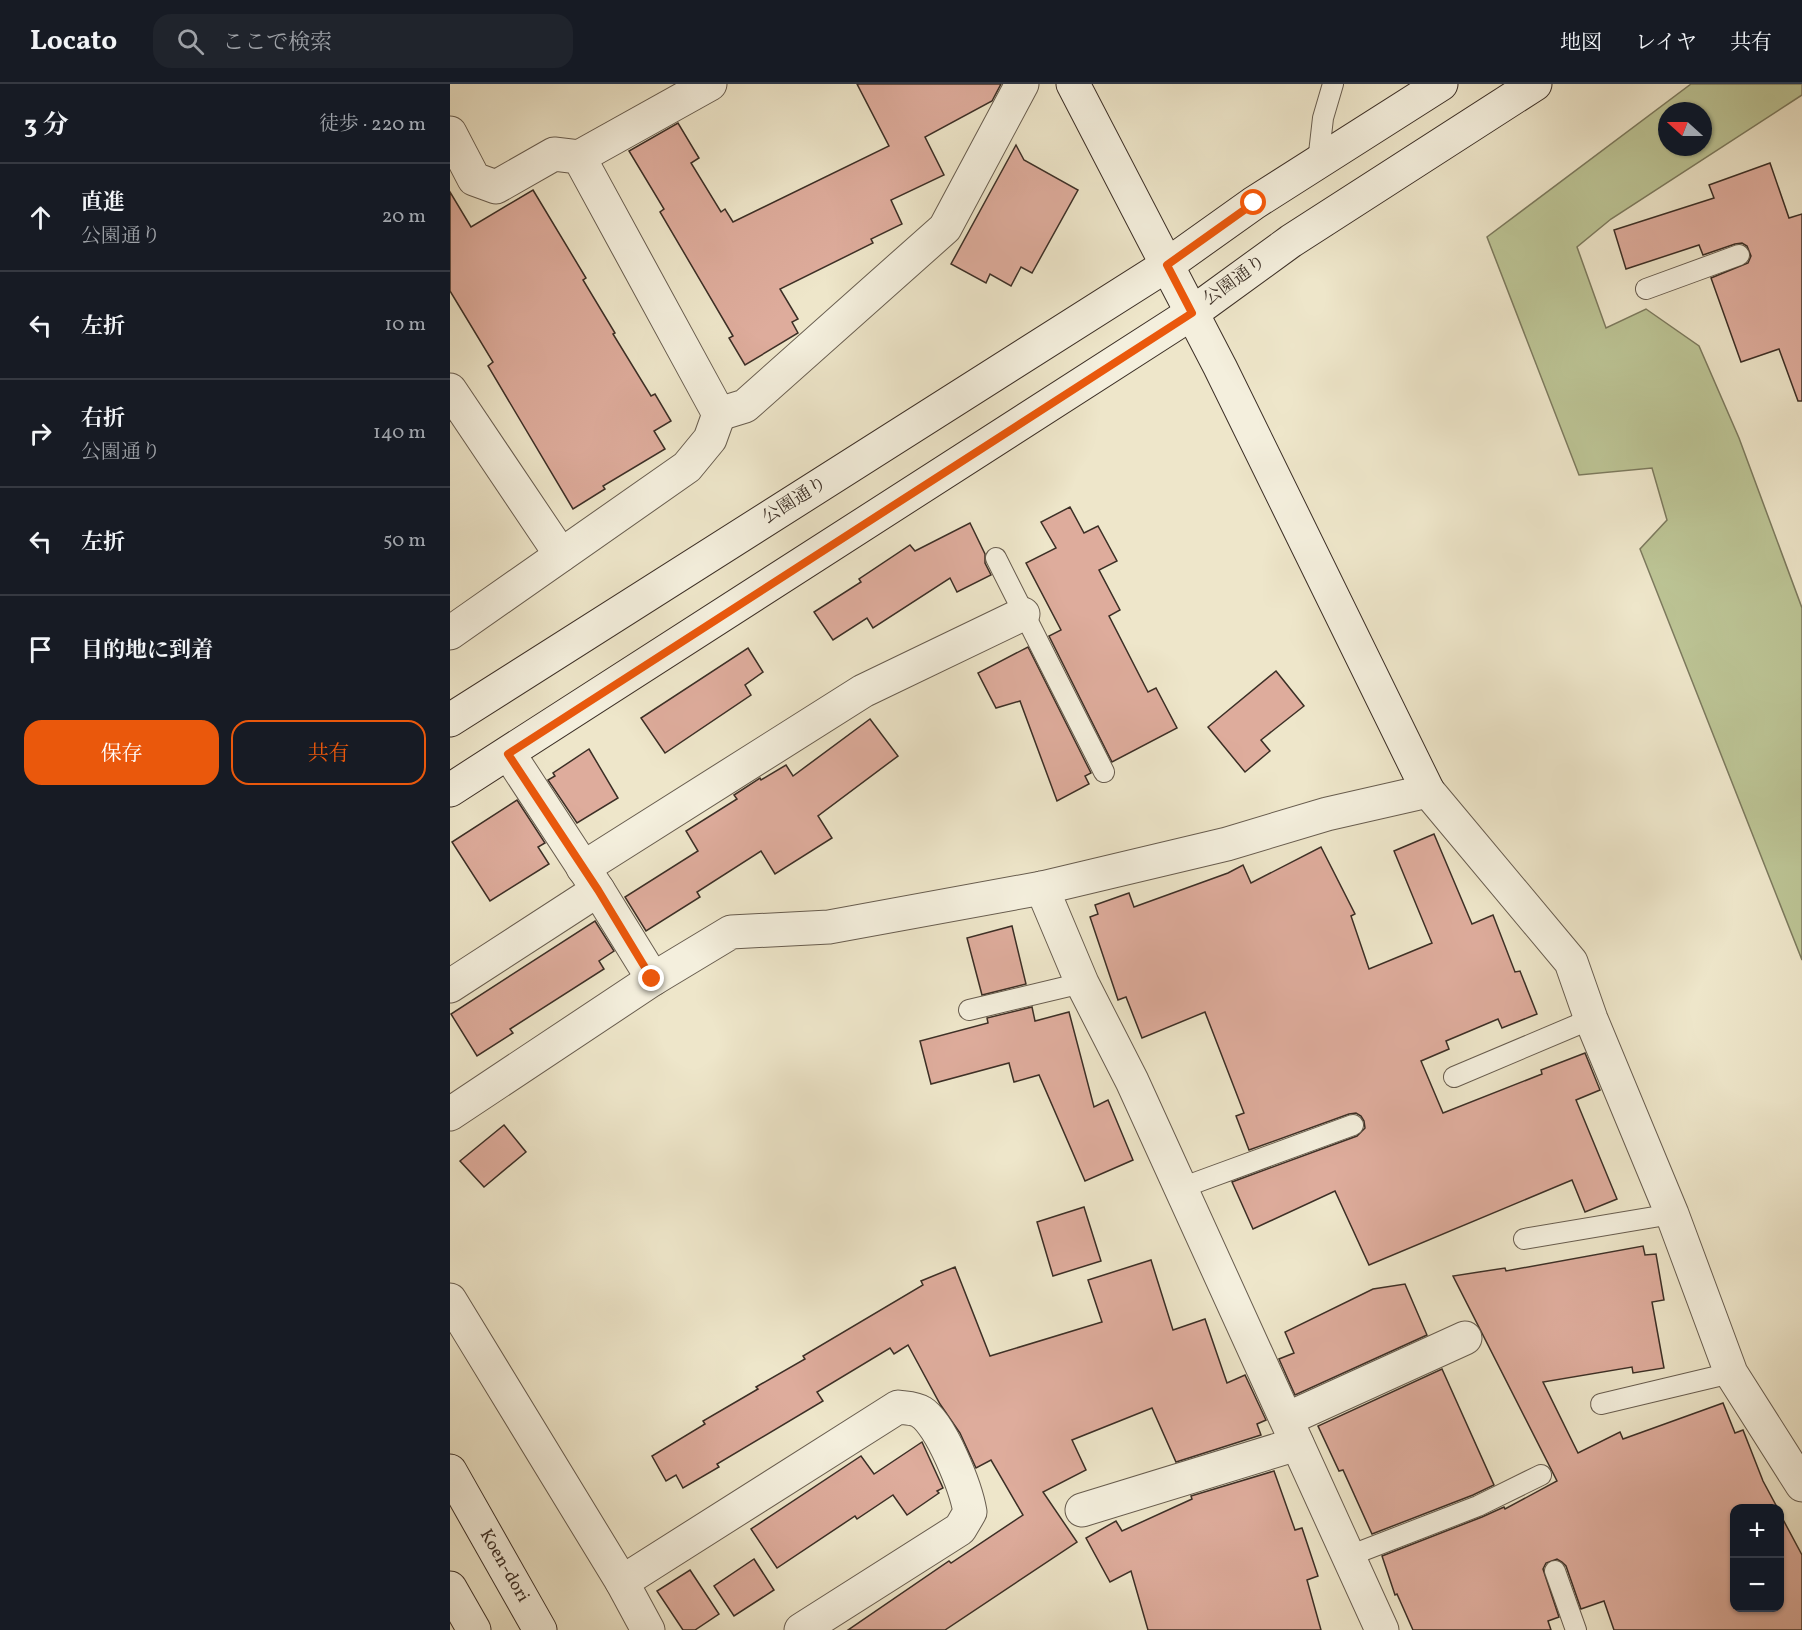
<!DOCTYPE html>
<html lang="ja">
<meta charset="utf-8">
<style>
body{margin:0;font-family:Vollkorn,"Noto Serif JP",serif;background:#20242c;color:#f1f3f6}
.controls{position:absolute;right:18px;bottom:18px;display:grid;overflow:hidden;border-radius:12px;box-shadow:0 2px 4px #0004}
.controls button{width:54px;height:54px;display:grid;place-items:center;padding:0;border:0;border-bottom:2px solid #363941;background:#171b24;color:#f1f3f6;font:30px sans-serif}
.compass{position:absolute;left:1208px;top:18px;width:54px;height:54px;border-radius:50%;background:#171b24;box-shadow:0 2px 4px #0004;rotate:291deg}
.stop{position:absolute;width:18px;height:18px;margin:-14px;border:4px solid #ea580c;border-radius:50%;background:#fff}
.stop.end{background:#ea580c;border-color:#fff;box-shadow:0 2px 6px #0008}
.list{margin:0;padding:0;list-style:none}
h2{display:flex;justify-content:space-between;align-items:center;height:78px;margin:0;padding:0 24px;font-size:26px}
h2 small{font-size:20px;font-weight:400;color:#9ea1a6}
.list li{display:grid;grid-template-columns:39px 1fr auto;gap:18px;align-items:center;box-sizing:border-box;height:108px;padding:0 24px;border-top:2px solid #363941}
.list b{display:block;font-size:22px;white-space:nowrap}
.list p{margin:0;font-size:20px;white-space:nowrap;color:#9ea1a6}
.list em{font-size:20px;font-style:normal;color:#9ea1a6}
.actions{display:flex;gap:12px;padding:18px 24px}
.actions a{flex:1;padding:14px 0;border:2px solid #ea580c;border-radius:18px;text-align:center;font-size:21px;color:#ea580c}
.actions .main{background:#ea580c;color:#fff}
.icon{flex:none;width:33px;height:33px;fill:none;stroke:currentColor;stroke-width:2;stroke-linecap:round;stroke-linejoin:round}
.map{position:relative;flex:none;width:1352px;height:1546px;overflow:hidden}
header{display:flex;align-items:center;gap:36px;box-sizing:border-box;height:84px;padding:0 30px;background:#171b24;border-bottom:2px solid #363941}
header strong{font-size:28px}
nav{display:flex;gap:33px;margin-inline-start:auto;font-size:21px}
.search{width:420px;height:54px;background:#20242c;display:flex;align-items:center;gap:15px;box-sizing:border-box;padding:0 21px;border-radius:18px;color:#9ea1a6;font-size:22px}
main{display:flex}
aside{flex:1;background:#171b24}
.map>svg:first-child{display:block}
</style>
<header>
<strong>Locato</strong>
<div class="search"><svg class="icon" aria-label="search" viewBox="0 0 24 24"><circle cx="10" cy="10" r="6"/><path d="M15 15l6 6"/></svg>ここで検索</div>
<nav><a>地図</a><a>レイヤ</a><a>共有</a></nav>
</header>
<main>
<aside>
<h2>3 分<small>徒歩 · 220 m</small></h2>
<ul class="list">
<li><svg class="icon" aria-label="ahead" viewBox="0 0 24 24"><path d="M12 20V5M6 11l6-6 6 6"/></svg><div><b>直進</b><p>公園通り</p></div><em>20 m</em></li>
<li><svg class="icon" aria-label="left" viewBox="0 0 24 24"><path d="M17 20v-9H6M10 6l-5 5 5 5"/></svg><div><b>左折</b></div><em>10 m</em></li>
<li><svg class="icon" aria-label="right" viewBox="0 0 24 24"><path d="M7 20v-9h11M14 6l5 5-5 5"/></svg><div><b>右折</b><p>公園通り</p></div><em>140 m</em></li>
<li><svg class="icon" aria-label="left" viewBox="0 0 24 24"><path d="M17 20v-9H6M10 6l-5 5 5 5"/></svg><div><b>左折</b></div><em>50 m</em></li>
<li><svg class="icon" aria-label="arrive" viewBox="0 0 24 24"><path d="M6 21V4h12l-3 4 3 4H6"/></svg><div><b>目的地に到着</b></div></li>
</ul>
<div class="actions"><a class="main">保存</a><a>共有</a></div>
</aside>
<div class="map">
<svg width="1352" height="1546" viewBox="0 0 1352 1546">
<rect width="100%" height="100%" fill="#eee6ca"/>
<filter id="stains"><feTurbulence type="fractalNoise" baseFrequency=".00333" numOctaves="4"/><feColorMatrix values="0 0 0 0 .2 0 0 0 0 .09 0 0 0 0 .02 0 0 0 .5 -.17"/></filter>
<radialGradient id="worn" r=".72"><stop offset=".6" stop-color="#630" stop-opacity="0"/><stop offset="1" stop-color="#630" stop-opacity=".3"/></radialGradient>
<path fill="#bcc495" stroke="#7c7a5e" stroke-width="1.5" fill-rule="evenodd" d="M1241 0H1352V11L1161 135 1127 163 1156 244 1196 225 1249 262 1289 354 1352 524V876L1190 465 1217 436 1202 384 1129 391 1037 153ZM1217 27H1253V63H1217Z"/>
<g fill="#deac9c" stroke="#3c2f26" stroke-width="1.5">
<path d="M407 0H551L542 17 475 53 494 91 441 116 452 140 421 155 423 159 330 205 348 235 342 238 348 249 295 281 279 254 283 252 210 128 214 125 179 67 228 39 249 74 241 79 271 128 275 125 283 138 439 62Z"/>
<path d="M566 61 574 76 628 106 582 189 571 183 561 202 540 190 536 199 501 180Z"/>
<path d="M1320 79 1339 134 1352 130V317H1348L1329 265 1291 278 1261 194 1298 179 1301 172 1297 162 1292 159 1285 160 1253 171 1249 161 1176 185 1164 146 1264 114 1259 101Z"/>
<path d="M83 106 136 194 133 196 165 249 163 250 201 312 205 310 221 337 204 347 215 365 153 402 155 405 123 425 38 282 43 278 0 207V108L21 143Z"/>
<path d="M620 423 634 449 648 442 667 477 649 486 670 526 659 532 698 608 706 604 727 644 662 678 599 552 611 546 576 479 606 464 591 438Z"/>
<path d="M520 439 535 470V479L541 491 507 508 500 494 423 544 417 534 383 556 364 528 411 498 409 495 460 461 465 467Z"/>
<path d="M578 563 641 689 635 692 639 700 607 717 570 617 546 624 528 589Z"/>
<path d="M298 564 313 588 295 601 301 611 215 669 191 634Z"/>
<path d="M826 587 854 622 811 656 820 667 795 688 758 643Z"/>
<path d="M420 635 448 672 368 732 382 754 325 790 311 767 247 808 250 813 196 847 175 813 248 767 236 747 287 715 284 711 310 694 311 696 336 681 343 692Z"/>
<path d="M139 665 168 714 127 739 98 696 105 692 103 689Z"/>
<path d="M67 716 95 759 88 763 99 780 40 817 2 758Z"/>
<path d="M984 750 1022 840 1043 831 1065 888 1070 887 1087 930 1052 944 1048 935 996 957 999 965 971 977 993 1029 1092 990 1091 986 1135 969 1150 1006 1126 1016 1167 1115 1135 1128 1122 1096 919 1181 885 1107 803 1145 782 1098 907 1052 915 1044 914 1037 911 1032 906 1029 899 1030 799 1066 786 1032 794 1029 755 928 692 954 676 913 668 916 640 833 648 830 645 821 679 809 684 823 778 789 793 781 801 799 871 763 905 830 901 832 919 885 982 859 944 767Z"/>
<path d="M145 837 164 867 149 877 154 885 60 945 63 949 27 972 1 930Z"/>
<path d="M562 842 576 900 532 911 517 854Z"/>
<path d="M582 923 585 937 619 928 644 1023 658 1016 683 1076 635 1097 589 991 564 998 559 979 481 1000 470 957 538 939 537 934Z"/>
<path d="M54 1041 76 1068 34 1103 10 1077Z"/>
<path d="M634 1123 651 1177 603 1192 587 1138Z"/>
<path d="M1193 1162 1195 1171 1206 1170 1214 1216 1202 1218 1214 1284 1183 1289 1182 1283 1093 1298 1128 1369 1170 1348 1173 1355 1273 1319 1285 1349 1293 1346 1313 1397 1328 1425H1284V1524H1329V1428L1352 1471V1546H1164L1154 1517 1131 1525 1116 1482 1112 1478 1107 1475 1096 1479 1093 1485 1109 1533 1098 1537 1101 1546H963L947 1510 945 1511 932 1472 1032 1433 1054 1423 1055 1425 1107 1397 1003 1192 1055 1184 1056 1187Z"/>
<path d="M701 1176 723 1246 755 1235 777 1299 795 1291 816 1336 807 1340 811 1351 726 1378 702 1324 622 1356 636 1386 593 1408 627 1458 495 1546H398L499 1477 501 1479 573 1431 541 1376 526 1384 510 1349 490 1320 458 1261 444 1270 440 1264 367 1308 373 1317 267 1380 269 1383 233 1404 226 1391 216 1397 202 1372 255 1340 253 1337 308 1305 306 1303 355 1275 353 1272 473 1201 471 1197 505 1183 540 1272 652 1238 638 1196Z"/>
<path d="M955 1200 977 1251 845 1311 829 1275 844 1269 835 1248 923 1205Z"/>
<path d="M992 1285 1044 1401 1023 1411 922 1450 893 1386 889 1387 868 1342Z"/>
<path d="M472 1358 493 1404 487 1407 489 1409 457 1431 443 1411 407 1435 405 1432 327 1484 301 1445 411 1372 424 1390Z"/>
<path d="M824 1387 845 1446 852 1444 868 1492 857 1496 871 1546H698L681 1487 660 1498 636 1454 666 1437 672 1447 742 1415 741 1412Z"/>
<path d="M304 1475 324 1506 284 1532 264 1502Z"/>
<path d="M240 1486 269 1530 245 1546H233L207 1507Z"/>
</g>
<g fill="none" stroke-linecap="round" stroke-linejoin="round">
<g stroke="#685d4f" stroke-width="22">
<g id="lane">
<path d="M868 78 873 34 883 0"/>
<path d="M1196 205 1289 171"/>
<path d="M546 474 654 688"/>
<path d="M519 926 632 899"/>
<path d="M1004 993 1141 935"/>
<path d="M731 1104 903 1041"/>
<path d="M1074 1155 1222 1130"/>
<path d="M1151 1320 1281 1289"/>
<path d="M899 1472 1028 1422 1091 1391"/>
<path d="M1105 1487 1126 1546"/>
</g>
</g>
<g stroke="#685d4f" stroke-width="35">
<g id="street">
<path d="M0 49 24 95 46 103 104 70 129 73 269 330 260 355 237 383 0 549"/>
<path d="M129 73 260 0"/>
<path d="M0 306 111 471"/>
<path d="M269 330 295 322 495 144 572 0"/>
<path d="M59 670 148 806 203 895"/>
<path d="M133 784 413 607 573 530"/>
<path d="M592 804 632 899 682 997 932 1546"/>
<path d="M0 902 148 806"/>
<path d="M0 1030 203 895 281 848 379 843 592 804 777 760 877 730 978 707 1121 878 1141 935 1222 1130 1281 1289 1352 1401"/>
<path d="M0 1216 172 1498 198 1546"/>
<path d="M837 1335 1015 1254"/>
<path d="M632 1426 847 1360"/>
<path d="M172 1498 448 1323C455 1324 465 1324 471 1328 491 1340 516 1404 520 1428L510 1445 351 1546"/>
</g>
</g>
<g stroke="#3c2f26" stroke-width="35">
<g id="secondary">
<path d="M623 0 770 283 978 707"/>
<path d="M0 636 717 181 804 119 991 0"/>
<path d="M0 706 742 229 841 157 1085 0"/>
<path d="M0 1387 90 1546"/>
<path d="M0 1504 24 1546"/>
</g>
</g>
<use href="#lane" stroke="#f4efdd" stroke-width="20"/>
<use href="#street" stroke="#f4efdd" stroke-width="33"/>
<use href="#secondary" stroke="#f4efdd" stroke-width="33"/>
</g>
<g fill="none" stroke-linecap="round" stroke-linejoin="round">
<path stroke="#ea580c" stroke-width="8" d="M202 895 148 806 58 670 742 229 717 181 804 119"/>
</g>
<g text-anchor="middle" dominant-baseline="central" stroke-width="5" stroke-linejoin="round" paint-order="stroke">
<g font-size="18" fill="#3c2f26" stroke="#f4efdd">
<text transform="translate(785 197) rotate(-36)">公園通り</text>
<text transform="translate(345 417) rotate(-32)">公園通り</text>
<text transform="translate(54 1482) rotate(60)">Koen-dori</text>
</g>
</g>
<rect width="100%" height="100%" filter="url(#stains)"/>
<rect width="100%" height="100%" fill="url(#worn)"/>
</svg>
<div class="controls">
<button>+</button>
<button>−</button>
</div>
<svg class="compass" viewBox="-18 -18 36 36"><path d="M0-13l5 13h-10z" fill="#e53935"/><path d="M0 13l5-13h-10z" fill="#9ea1a6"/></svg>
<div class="stop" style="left:804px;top:119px"></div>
<div class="stop end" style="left:202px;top:895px"></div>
</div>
</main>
